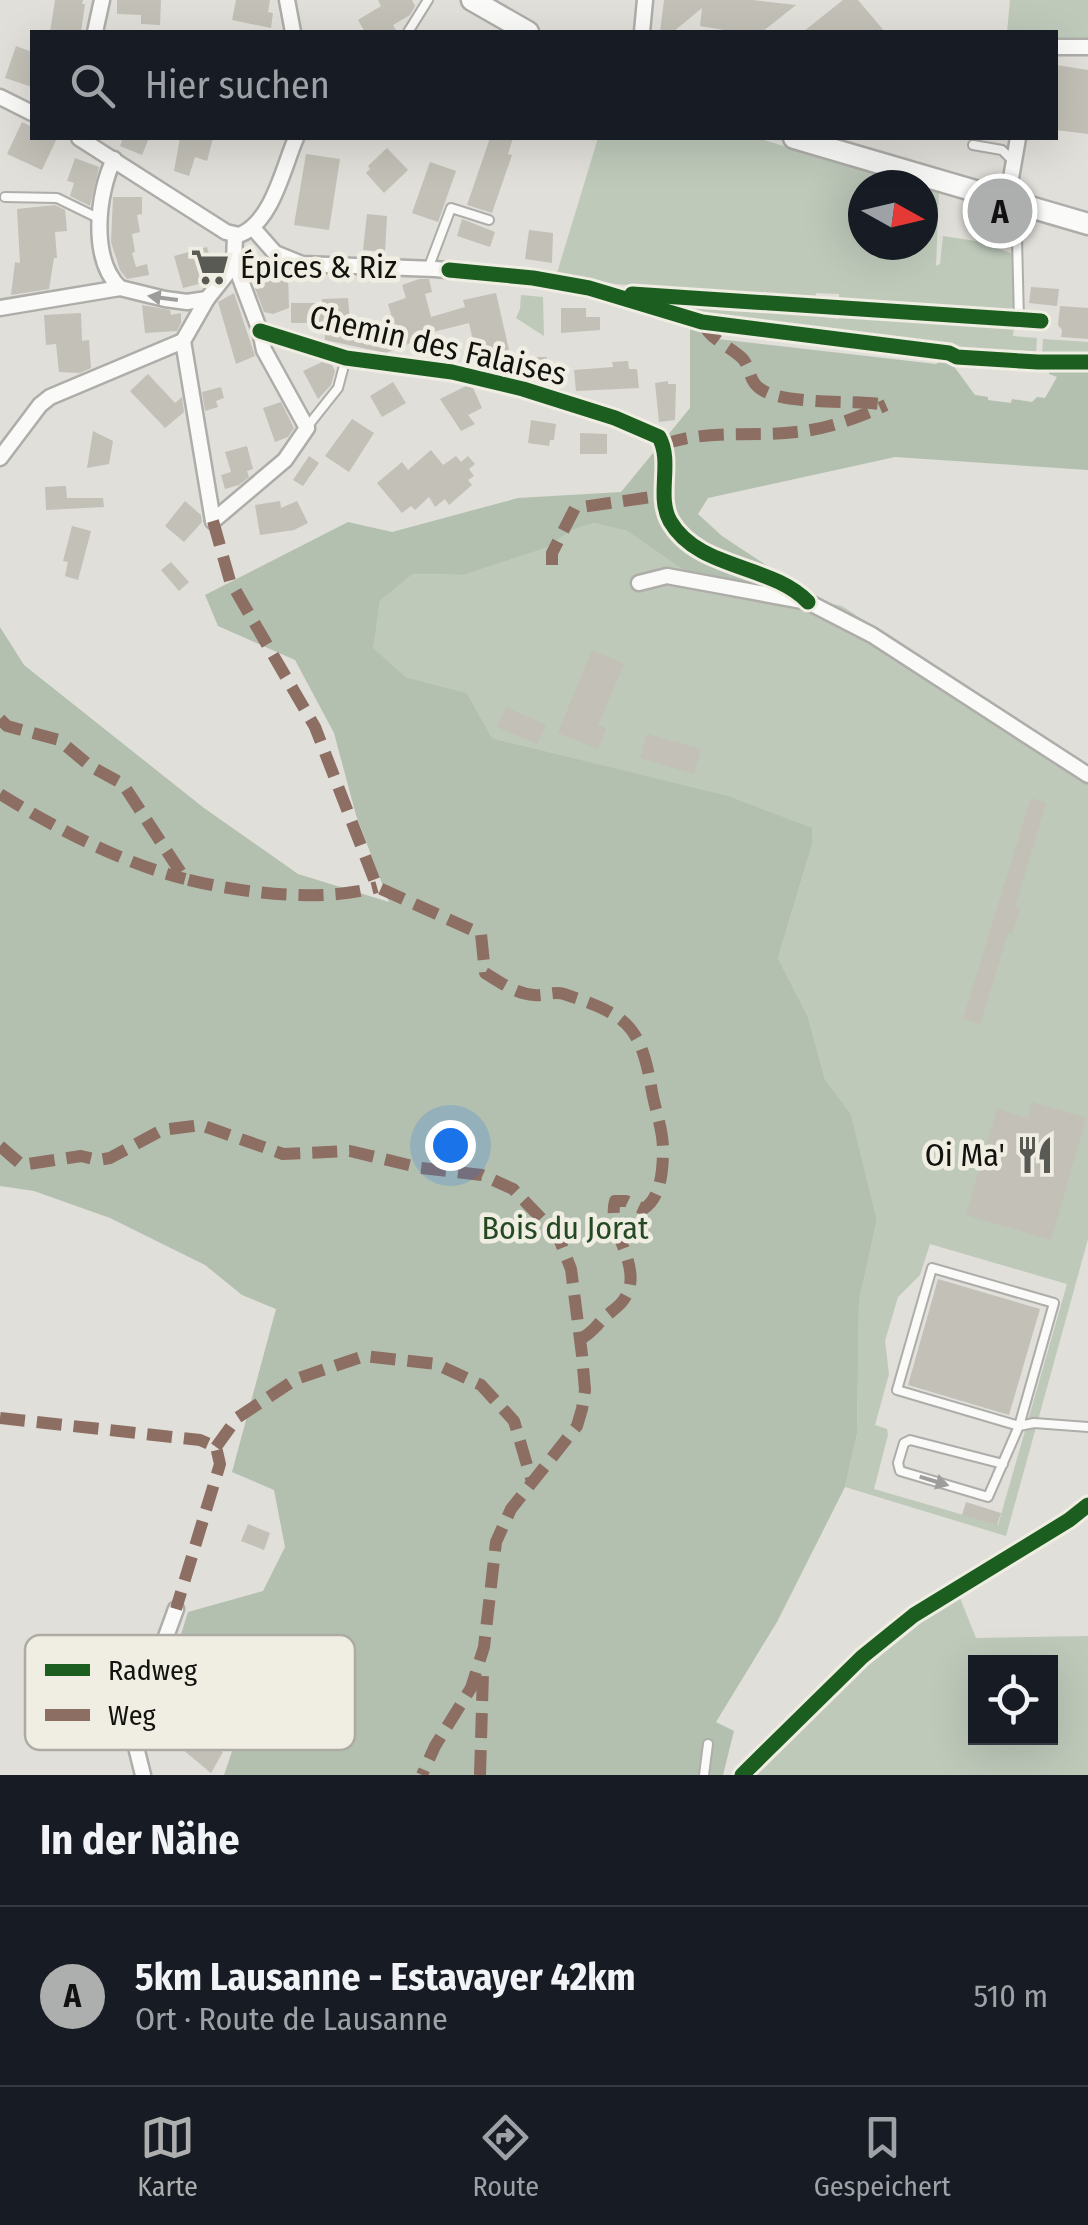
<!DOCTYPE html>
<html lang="de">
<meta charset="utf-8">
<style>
body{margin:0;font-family:"Fira Sans Condensed",sans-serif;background:#242831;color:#f1f3f6}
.controls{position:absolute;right:30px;bottom:30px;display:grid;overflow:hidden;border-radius:0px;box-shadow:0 10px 40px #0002}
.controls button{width:90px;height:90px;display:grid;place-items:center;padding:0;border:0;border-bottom:2px solid #363941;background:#171b24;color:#f1f3f6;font:50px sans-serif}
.compass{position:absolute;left:848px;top:170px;width:90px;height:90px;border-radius:50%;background:#171b24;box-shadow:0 10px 40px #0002;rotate:98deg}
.you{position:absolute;left:450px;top:1145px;width:35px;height:35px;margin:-25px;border:8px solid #fff;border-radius:50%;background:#1a73e8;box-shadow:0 0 0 15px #1a73e833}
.badge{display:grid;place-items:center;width:65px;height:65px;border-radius:50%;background:#adaeae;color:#111;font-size:32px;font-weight:700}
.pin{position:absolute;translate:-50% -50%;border:5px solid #fff;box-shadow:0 2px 10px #0006}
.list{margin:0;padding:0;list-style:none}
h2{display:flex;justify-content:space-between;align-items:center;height:130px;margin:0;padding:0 40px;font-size:42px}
h2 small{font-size:32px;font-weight:400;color:#9ea1a6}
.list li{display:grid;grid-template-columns:65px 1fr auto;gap:30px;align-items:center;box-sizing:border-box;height:180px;padding:0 40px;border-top:2px solid #363941}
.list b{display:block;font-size:38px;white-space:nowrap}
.list p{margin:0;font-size:32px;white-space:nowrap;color:#9ea1a6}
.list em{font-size:32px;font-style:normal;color:#9ea1a6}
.icon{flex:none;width:55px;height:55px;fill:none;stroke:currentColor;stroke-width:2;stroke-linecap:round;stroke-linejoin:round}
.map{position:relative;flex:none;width:1088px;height:1775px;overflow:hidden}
.search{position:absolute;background:#171b24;box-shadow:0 10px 40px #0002;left:30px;right:30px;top:30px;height:110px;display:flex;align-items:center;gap:25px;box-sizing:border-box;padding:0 35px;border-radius:0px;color:#9ea1a6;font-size:38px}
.sheet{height:310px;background:#171b24}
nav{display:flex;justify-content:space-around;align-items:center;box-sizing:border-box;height:140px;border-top:2px solid #363941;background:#171b24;font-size:28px;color:#9ea1a6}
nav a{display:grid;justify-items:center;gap:5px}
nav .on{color:#adaeae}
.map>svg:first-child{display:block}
</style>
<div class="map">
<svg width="1088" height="1775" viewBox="0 0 1088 1775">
<rect width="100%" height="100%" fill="#e0dfd9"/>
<g fill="#bec9ba" fill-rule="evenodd">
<path d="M1010 0H1088V42H1056V32H1007Z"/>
<path d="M598 138H757L915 185H863V245H923V187L939 192 936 266 940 264 943 236 982 242 1013 254 1014 314 839 301V294L816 293 815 300 615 284 557 273Z"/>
<path d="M521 295 543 297 544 336 516 318 520 309Z"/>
<path d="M648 297 815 309V316L839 319 840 311 1014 324 1013 336 1037 338 1036 355 766 327 698 315Z"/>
<path d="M1043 339 1088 342V357L1042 354Z"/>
<path d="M594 523 627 531 689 574 842 606 1088 768V1239L1006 1536 845 1487 857 1434 859 1301 877 1220 851 1114 825 1079 808 1017 778 958 812 845 726 796 492 738 467 693 406 677 372 648 380 601 413 574 464 575 546 548 572 530ZM930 1244 1067 1284 998 1525 874 1489 888 1435 887 1429 875 1425 889 1374 885 1341 898 1297 920 1275Z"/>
<path d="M956 1588 976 1638 1088 1636V1775H742L805 1710ZM976 1662H1050V1738H976Z"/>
</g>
<path fill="#b3c0af" d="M690 328 718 339 936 364 947 357 975 395 988 397V400L1011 403 1012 399 1032 402 1037 397 1045 398 1057 377 1049 374V371L1069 361 1088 362V470L895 457 708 498 698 514 722 536 816 598 689 574 627 531 594 523 572 530 546 548 464 575 413 574 380 601 373 648 406 677 467 693 492 738 728 796 812 828V845L778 958 808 1017 825 1079 851 1114 877 1220 859 1301 857 1434 845 1487 777 1622 716 1722 734 1731 723 1775H224L252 1692 177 1647 188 1612 263 1591 285 1547 274 1490 232 1472 276 1309 242 1295 205 1265 110 1218 34 1191 0 1186V627L24 665 204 808 298 874 389 902 356 815 334 733 295 660 218 626 205 595 348 522 392 532 518 498 621 492 690 408Z"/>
<g fill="#c2c0b7">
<path d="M55 0H83L82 4H85L81 32H50Z"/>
<path d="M117 0H161L160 25 141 24V15L117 14Z"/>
<path d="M236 0H270L268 12 273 13 271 28 232 20Z"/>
<path d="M378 0H412L415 6 410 15 393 25 397 32H365L358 20 381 6Z"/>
<path d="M664 0H752L796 5 762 32H736L700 26 702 8 673 32H660Z"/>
<path d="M843 0H858L885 32H803Z"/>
<path d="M16 46 32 52V87L5 78Z"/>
<path d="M1056 65 1088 70V134L1056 130Z"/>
<path d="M22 122 32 127V138H57L42 170 7 154Z"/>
<path d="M123 138H149L142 155 120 146Z"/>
<path d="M180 138H213L207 161 195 157 189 176 174 171Z"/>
<path d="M490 138H513L508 154 512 155 492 213 467 205Z"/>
<path d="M387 148 408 170 384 193 366 173 370 169 368 166Z"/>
<path d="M306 154 340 159 329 230 294 225Z"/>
<path d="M75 158 99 167 90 206 70 196 74 183 67 181Z"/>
<path d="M430 162 456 171 438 222 412 213Z"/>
<path d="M113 197H142V214L137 215 140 232 132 234 135 252 132 253 136 267 147 264 149 275 127 279 120 270 111 242Z"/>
<path d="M55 205 65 210 67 231 55 232 57 258H54L49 289 11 295 15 262 20 263 17 209Z"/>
<path d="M367 214 387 216 385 252 363 250Z"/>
<path d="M462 219 495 232 490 247 457 236Z"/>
<path d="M529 230 553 233 552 263 525 259Z"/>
<path d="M207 247 214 272 207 282 183 288 174 256Z"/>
<path d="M288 273 289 308 273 314 264 312 254 286Z"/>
<path d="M419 279H429L432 292 425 294 431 317 465 307 463 300 496 293 509 350 477 358 469 323 417 336 418 340 386 353 325 340 324 323H291V303H322V299L348 298 351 335 396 331 388 304 406 298 402 285Z"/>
<path d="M1031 287 1059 289 1057 306 1029 303Z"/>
<path d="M234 293 255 356 236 364 218 302Z"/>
<path d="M142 305 170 310 171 315 181 313V323L177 331 145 333Z"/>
<path d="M1060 306 1088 308V339L1061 337 1062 330 1058 325Z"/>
<path d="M561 308H586V317H600V330L561 333Z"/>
<path d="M81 313 82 341 89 340 91 368 80 373 59 372 56 344 46 345 44 315Z"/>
<path d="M524 357H547V376L524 377Z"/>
<path d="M628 361 629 369H637L639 388 576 391 574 370 613 367 612 362Z"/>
<path d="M322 362 332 365 335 371 331 385 318 399 303 371Z"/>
<path d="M148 374 175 403 182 397 184 412 165 428 130 391Z"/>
<path d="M668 381V384H676L675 420 659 422 655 383Z"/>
<path d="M393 382 406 403 382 417 370 396Z"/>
<path d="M466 386 473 388 482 408 468 415 475 424 461 431 440 399Z"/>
<path d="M221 387 224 398 216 401 218 407 205 411 202 392Z"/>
<path d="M281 402 294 428 288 437 275 442 263 408Z"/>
<path d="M352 419 374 433 349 472 325 456Z"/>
<path d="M531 420 556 424 554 440H550L549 446 528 443Z"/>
<path d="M93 431 113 441 109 464 87 468Z"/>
<path d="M580 433 607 434V454H580Z"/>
<path d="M247 446 253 469 247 471 249 477 239 485 225 489 221 475 231 472 225 452Z"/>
<path d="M431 450 443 465 456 456 461 462 468 456 475 464 469 469 474 476 468 480 472 485 449 505 445 499 435 507 429 497 415 510 411 506 402 513 377 483 402 462 408 470Z"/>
<path d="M309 456 319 463 303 486 293 480Z"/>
<path d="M66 486 67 498H103L104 507 46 510 45 487Z"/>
<path d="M185 501 201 515 202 522 184 542 165 526Z"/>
<path d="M280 501 281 508 297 501 308 523 294 530 260 535 255 505Z"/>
<path d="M72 526 91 531 78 580 65 576 68 562 63 561Z"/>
<path d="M171 562 189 582 179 591 161 570Z"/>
<path d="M592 650 624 664 598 725 606 728 598 749 558 733Z"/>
<path d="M506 707 546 725 537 744 497 727Z"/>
<path d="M647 734 701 749 694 774 640 758Z"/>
<path d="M1031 798 1046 803 1015 907 1020 908 1012 934 1008 933 980 1024 963 1019Z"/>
<path d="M1032 1102 1086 1118 1051 1240 966 1215 997 1109 1028 1118Z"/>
<path d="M938 1279 1040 1309 1009 1415 908 1385Z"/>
<path d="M966 1502 1001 1513 997 1525 962 1515Z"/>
<path d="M248 1524 270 1533 264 1550 241 1541Z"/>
<path d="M193 1724 210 1738 206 1742 223 1752 211 1773 176 1744Z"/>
</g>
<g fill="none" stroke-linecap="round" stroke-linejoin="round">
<g stroke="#aeada9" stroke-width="12">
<g id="service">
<path d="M408 32 428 0"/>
<path d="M973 145 1002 150 1013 161"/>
<path d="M5 197 57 198 100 219"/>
<path d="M428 269 451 208 489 220"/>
<path d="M1019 320 1017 239 1020 209"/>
<path d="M307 427 338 388 346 358"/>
<path d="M1003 1464 910 1440 904 1443 898 1463 900 1471 988 1497 1019 1426 1054 1303 932 1268 897 1390 1019 1426 1034 1423 1088 1427"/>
<path d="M704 1775 708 1744"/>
</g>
</g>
<g stroke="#aeada9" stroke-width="19">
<g id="minor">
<path d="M287 0 293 32"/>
<path d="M95 32 102 0"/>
<path d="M642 32 645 0"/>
<path d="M1056 47H1088"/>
<path d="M0 97 32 113"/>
<path d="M79 138 226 232 239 235C272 223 283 168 296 138"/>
<path d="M114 159C97 194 90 259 120 288"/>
<path d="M1007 201 1018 138"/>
<path d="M253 228 275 253 302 264 435 269 533 278 589 288 702 322 949 353 957 357 1038 362H1088"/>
<path d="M0 308 120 288 165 299 187 302 207 299"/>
<path d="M260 331 346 358 452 372 523 389 615 418 659 437C673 462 656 496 670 521 698 570 772 564 808 602"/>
<path d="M0 458 40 405 50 397 183 341"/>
<path d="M213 521 285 460 307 428 264 350 260 331 234 262"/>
<path d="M213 521 183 341 207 299 230 270 234 262 235 235"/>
<path d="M639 583 667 576 808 602 872 635 1088 775"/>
<path d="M143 1775 133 1735 135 1722 176 1609"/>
<path d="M742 1775 862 1657 914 1615 1069 1520 1088 1505"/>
</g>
</g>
<g stroke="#aeada9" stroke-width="25">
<g id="secondary">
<path d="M472 0 528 32"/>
<path d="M794 138 1088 224"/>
</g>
</g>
<use href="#service" stroke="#fafaf9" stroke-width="8"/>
<use href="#minor" stroke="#fafaf9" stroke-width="14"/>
<use href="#secondary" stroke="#fafaf9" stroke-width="20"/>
<g stroke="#8d6e63" stroke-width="12" stroke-dasharray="25 12" stroke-linecap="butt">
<path d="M702 322C710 340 728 345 742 358 750 366 749 378 756 385 774 407 857 399 886 405"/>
<path d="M663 445C703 429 753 437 796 432 828 429 857 418 886 405"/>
<path d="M213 521 230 581 315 727 377 887 481 934 485 973C500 982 516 994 534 995 544 996 554 991 564 994 624 1014 640 1023 651 1086 654 1107 662 1125 663 1147 663 1167 662 1198 643 1209L626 1201H615C606 1234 648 1269 622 1302 617 1308 609 1313 604 1318 595 1327 592 1333 580 1339"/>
<path d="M552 565V553L575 508 665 495"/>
<path d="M0 719 7 726 59 740 90 766 123 784 185 879C241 893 321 903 377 887"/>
<path d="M0 794C57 829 120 862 185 879"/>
<path d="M0 1146 22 1165 81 1156 98 1160 110 1158 162 1130 201 1125 283 1154 350 1151 421 1168 482 1175 513 1189 558 1236 571 1269 582 1355 585 1390 582 1409 577 1426 511 1509 496 1542 484 1647 471 1688 435 1746 422 1775"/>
<path d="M0 1418 200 1440 216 1447 220 1464 176 1609"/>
<path d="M216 1447 237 1418 296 1379 364 1356 436 1364 481 1385 514 1421 532 1482"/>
<path d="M480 1775 483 1672"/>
</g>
<g stroke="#f0ede3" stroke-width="21">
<g id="cycleway">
<path d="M449 270 533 278 589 288 702 322 949 353 957 357 1038 362H1088"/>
<path d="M632 294 1041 321"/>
<path d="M260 331 346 358 452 372 523 389 615 418 659 437C673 462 656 496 670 521 698 570 772 564 808 602"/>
<path d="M742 1775 862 1657 914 1615 1069 1520 1088 1505"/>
</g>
</g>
<use href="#cycleway" stroke="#1b5e20" stroke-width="15"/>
</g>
<defs><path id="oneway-solid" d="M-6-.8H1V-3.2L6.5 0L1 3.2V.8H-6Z" transform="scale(2.5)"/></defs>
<g fill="#9d9d9b">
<use href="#oneway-solid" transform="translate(163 298) rotate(-172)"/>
<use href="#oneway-solid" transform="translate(934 1481) rotate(17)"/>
</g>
<defs>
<g id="supermarket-bare" transform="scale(3)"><path d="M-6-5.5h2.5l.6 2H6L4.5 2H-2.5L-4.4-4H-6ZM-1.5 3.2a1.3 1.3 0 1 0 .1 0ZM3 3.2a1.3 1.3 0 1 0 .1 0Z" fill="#5a5a55" stroke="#f0ede3" stroke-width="2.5" paint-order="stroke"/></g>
<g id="restaurant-bare" transform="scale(3)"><path d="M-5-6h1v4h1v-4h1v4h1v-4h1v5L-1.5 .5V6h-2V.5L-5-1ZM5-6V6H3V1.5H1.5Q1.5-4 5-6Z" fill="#5a5a55" stroke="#f0ede3" stroke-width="2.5" paint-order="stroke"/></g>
</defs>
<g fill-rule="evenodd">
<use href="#supermarket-bare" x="210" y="267"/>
<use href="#restaurant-bare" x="1035" y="1155"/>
</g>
<g text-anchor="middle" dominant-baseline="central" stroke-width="9" stroke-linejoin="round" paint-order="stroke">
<g font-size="32" fill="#12120e" stroke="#f0ede3" text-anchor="start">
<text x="240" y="267">Épices &amp; Riz</text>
<text x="1005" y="1155" text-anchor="end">Oi Ma'</text>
</g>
<g font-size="32" fill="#12120e" stroke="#f0ede3">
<text transform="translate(438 345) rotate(13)">Chemin des Falaises</text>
</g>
<g font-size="32" fill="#244923" stroke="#f0ede3">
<text x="565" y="1228">Bois du Jorat</text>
</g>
</g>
<rect x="25" y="1635" width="330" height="115" rx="15" fill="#f0ede3" stroke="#adaba3" stroke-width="2.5"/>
<rect x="45" y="1664" width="45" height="12" fill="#1b5e20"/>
<rect x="45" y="1709" width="45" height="12" fill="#8d6e63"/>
<g font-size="28" fill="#12120e">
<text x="108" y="1680">Radweg</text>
<text x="108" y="1725">Weg</text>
</g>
</svg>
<div class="controls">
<button><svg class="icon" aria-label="locate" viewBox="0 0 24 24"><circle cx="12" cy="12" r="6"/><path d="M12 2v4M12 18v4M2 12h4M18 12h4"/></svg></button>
</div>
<svg class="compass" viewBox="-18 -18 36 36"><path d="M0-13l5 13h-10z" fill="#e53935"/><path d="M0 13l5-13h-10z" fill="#9ea1a6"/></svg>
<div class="you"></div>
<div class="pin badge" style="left:1000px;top:211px">A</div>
<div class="search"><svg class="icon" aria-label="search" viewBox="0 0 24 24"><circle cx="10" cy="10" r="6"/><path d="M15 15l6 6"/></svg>Hier suchen</div>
</div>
<section class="sheet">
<h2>In der Nähe<small></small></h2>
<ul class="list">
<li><span class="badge">A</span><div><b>5km Lausanne - Estavayer 42km</b><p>Ort · Route de Lausanne</p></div><em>510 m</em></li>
</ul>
</section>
<nav>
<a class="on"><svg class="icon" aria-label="map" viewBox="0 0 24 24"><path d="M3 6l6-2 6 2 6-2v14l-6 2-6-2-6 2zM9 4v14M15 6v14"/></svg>Karte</a>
<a><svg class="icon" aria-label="directions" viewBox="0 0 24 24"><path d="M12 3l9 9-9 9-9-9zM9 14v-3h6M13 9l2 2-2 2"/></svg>Route</a>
<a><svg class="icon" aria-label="saved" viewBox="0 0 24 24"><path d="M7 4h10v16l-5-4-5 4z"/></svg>Gespeichert</a>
</nav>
